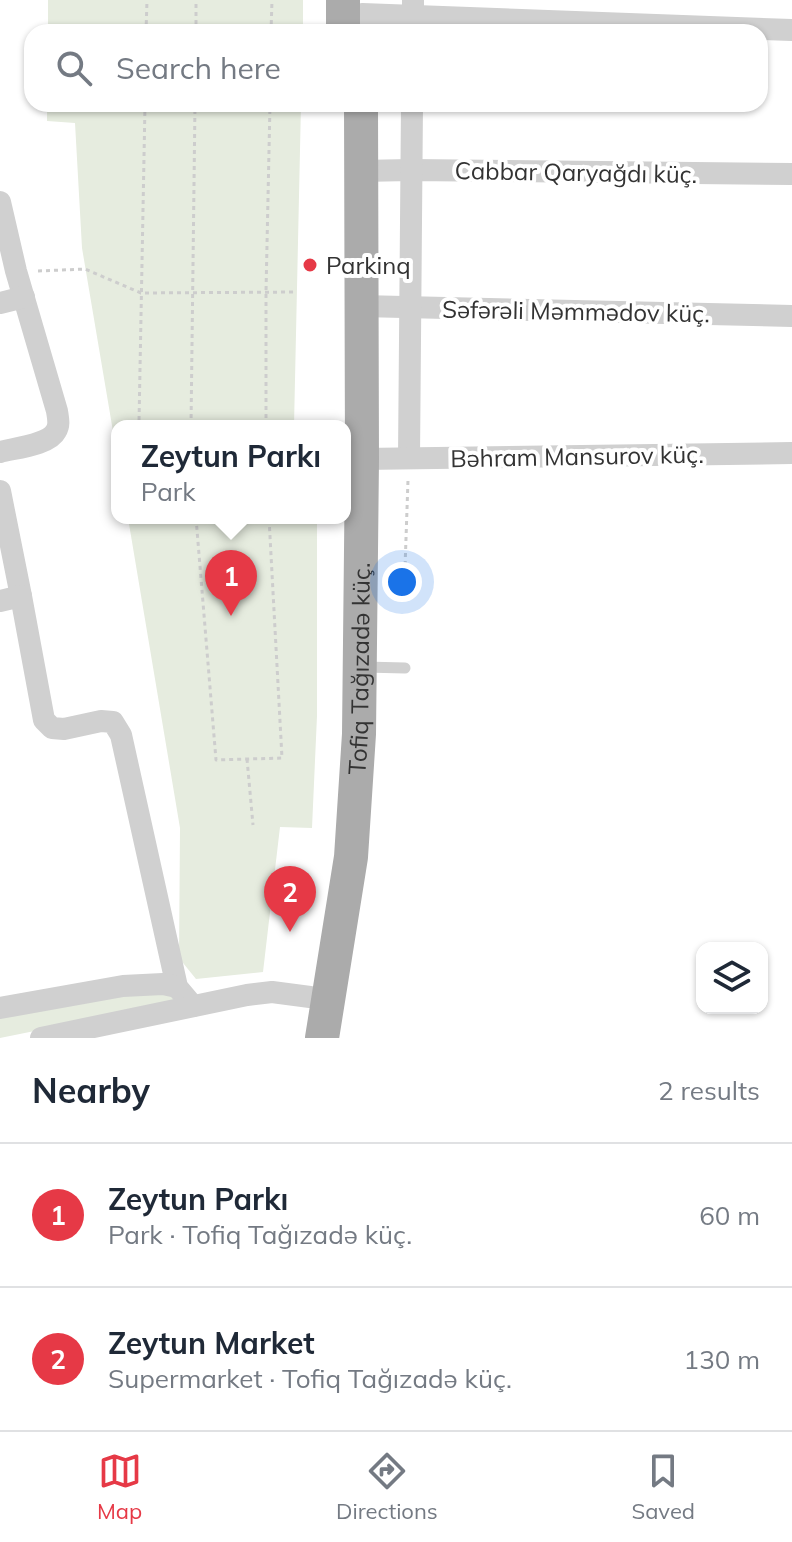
<!DOCTYPE html>
<meta charset="utf-8">
<style>
body{margin:0;font-family:Mulish,sans-serif;background:#f2f2f3;color:#1f2937}
.controls{position:absolute;right:24px;bottom:24px;display:grid;overflow:hidden;border-radius:16px;box-shadow:0 2px 6px #0004}
.controls button{width:72px;height:72px;display:grid;place-items:center;padding:0;border:0;border-bottom:2px solid #e0e1e3;background:#fff;color:#1f2937;font:40px sans-serif}
.you{position:absolute;left:402px;top:582px;width:28px;height:28px;margin:-20px;border:6px solid #fff;border-radius:50%;background:#1a73e8;box-shadow:0 0 0 12px #1a73e833}
.badge{display:grid;place-items:center;width:52px;height:52px;border-radius:50%;background:#e63946;color:#fff;font-size:26px;font-weight:700}
.pin{position:absolute;translate:-50% -66px;filter:drop-shadow(0 2px 4px #0008)}
.pin::after{content:'';position:absolute;top:42px;width:28px;height:24px;background:inherit;clip-path:polygon(0 0,100% 0,50% 100%)}
.popup{position:absolute;left:111px;top:420px;width:240px;height:104px;box-sizing:border-box;display:grid;place-content:center;border-radius:16px;background:#fff;filter:drop-shadow(0 2px 6px #0005);font-size:26px;white-space:nowrap;color:#747a83}
.popup b{font-size:30px;color:#1f2937}
.popup::after{content:'';position:absolute;left:50%;top:100%;margin-left:-16px;border:16px solid transparent;border-top-color:#fff}
.list{margin:0;padding:0;list-style:none}
h2{display:flex;justify-content:space-between;align-items:center;height:104px;margin:0;padding:0 32px;font-size:34px}
h2 small{font-size:26px;font-weight:400;color:#747a83}
.list li{display:grid;grid-template-columns:52px 1fr auto;gap:24px;align-items:center;box-sizing:border-box;height:144px;padding:0 32px;border-top:2px solid #e0e1e3}
.list b{display:block;font-size:30px;white-space:nowrap}
.list p{margin:0;font-size:26px;white-space:nowrap;color:#747a83}
.list em{font-size:26px;font-style:normal;color:#747a83}
.icon{flex:none;width:44px;height:44px;fill:none;stroke:currentColor;stroke-width:2;stroke-linecap:round;stroke-linejoin:round}
.map{position:relative;flex:none;width:792px;height:1038px;overflow:hidden}
.search{position:absolute;background:#fff;box-shadow:0 2px 6px #0004;left:24px;right:24px;top:24px;height:88px;display:flex;align-items:center;gap:20px;box-sizing:border-box;padding:0 28px;border-radius:24px;color:#747a83;font-size:30px}
.sheet{height:392px;background:#fff}
nav{display:flex;justify-content:space-around;align-items:center;box-sizing:border-box;height:112px;border-top:2px solid #e0e1e3;background:#fff;font-size:22px;color:#747a83}
nav a{display:grid;justify-items:center;gap:4px}
nav .on{color:#e63946}
.map>svg:first-child{display:block}
</style>
<div class="map">
<svg width="792" height="1038" viewBox="0 0 792 1038">
<rect width="100%" height="100%" fill="#fff"/>
<g fill="#e6ecdf">
<rect x="48" y="0" width="255" height="32"/>
<path d="M47 104H301L294 426H117V455L82 248 75 123 47 121Z"/>
<path d="M128 518H317V716L312 828 280 827 263 972 196 979 179 958 180 828Z"/>
<path d="M157 992 170 993 174 999 168 1004 0 1038V1017L98 999Z"/>
</g>
<g fill="none" stroke-linecap="round" stroke-linejoin="round">
<g stroke="#cdcdcd" stroke-width="3" stroke-dasharray="4 4" stroke-linecap="butt">
<path d="M146 32 147 0"/>
<path d="M196 32V0"/>
<path d="M271 32 272 0"/>
<path d="M145 104 139 422H161L162 426"/>
<path d="M38 271 85 269 141 293 297 292"/>
<path d="M191 426 195 104"/>
<path d="M266 426V292L270 104"/>
<path d="M196 518 216 760 282 758 269 518"/>
<path d="M404 597 408 480"/>
<path d="M247 759 253 825"/>
</g>
<path stroke="#d0d0d0" stroke-width="11" d="M364 667 405 668"/>
<g stroke="#d0d0d0" stroke-width="22">
<path d="M362 14 792 30"/>
<path d="M413 32V0"/>
<path d="M360 171 411 170 792 174"/>
<path d="M0 202 16 271 57 411C58 418 60 425 56 431 49 445 15 448 0 452"/>
<path d="M0 303 24 297"/>
<path d="M361 306 792 316"/>
<path d="M409 458 412 104"/>
<path d="M362 459 792 453"/>
<path d="M0 491 21 596"/>
<path d="M0 601 21 596 44 720 52 728 64 729 101 721 113 722 121 735 177 987 193 1006"/>
<path d="M0 1008 123 986 163 984 177 987"/>
<path d="M41 1038 247 995 272 992 310 997"/>
</g>
<g stroke="#ababab" stroke-width="34">
<path d="M343 32V0"/>
<path id="s1" d="M322 1038 351 857 359 734 362 459 361 104"/>
</g>
</g>
<circle fill="#e63946" stroke="#fff" stroke-width="3" cx="310" cy="265" r="8"/>
<g text-anchor="middle" dominant-baseline="central" stroke-width="8" stroke-linejoin="round" paint-order="stroke">
<g font-size="24" fill="#333" stroke="#fff">
<text transform="translate(576 172) rotate(1)">Cabbar Qaryağdı küç.</text>
<text transform="translate(576 311) rotate(1)">Səfərəli Məmmədov küç.</text>
<text transform="translate(577 456) rotate(-1)">Bəhram Mansurov küç.</text>
<text stroke="none"><textPath href="#s1" startOffset="372">Tofiq Tağızadə küç.</textPath></text>
</g>
<g font-size="24" fill="#333" stroke="#fff" text-anchor="start">
<text x="326" y="265">Parkinq</text>
</g>
</g>
</svg>
<div class="controls">
<button><svg class="icon" aria-label="layers" viewBox="0 0 24 24"><path d="M12 4l9 5-9 5-9-5zM3 14l9 5 9-5"/></svg></button>
</div>
<div class="you"></div>
<div class="pin badge" style="left:231px;top:616px">1</div>
<div class="popup"><b>Zeytun Parkı</b>Park</div>
<div class="pin badge" style="left:290px;top:932px">2</div>
<div class="search"><svg class="icon" aria-label="search" viewBox="0 0 24 24"><circle cx="10" cy="10" r="6"/><path d="M15 15l6 6"/></svg>Search here</div>
</div>
<section class="sheet">
<h2>Nearby<small>2 results</small></h2>
<ul class="list">
<li><span class="badge">1</span><div><b>Zeytun Parkı</b><p>Park · Tofiq Tağızadə küç.</p></div><em>60 m</em></li>
<li><span class="badge">2</span><div><b>Zeytun Market</b><p>Supermarket · Tofiq Tağızadə küç.</p></div><em>130 m</em></li>
</ul>
</section>
<nav>
<a class="on"><svg class="icon" aria-label="map" viewBox="0 0 24 24"><path d="M3 6l6-2 6 2 6-2v14l-6 2-6-2-6 2zM9 4v14M15 6v14"/></svg>Map</a>
<a><svg class="icon" aria-label="directions" viewBox="0 0 24 24"><path d="M12 3l9 9-9 9-9-9zM9 14v-3h6M13 9l2 2-2 2"/></svg>Directions</a>
<a><svg class="icon" aria-label="saved" viewBox="0 0 24 24"><path d="M7 4h10v16l-5-4-5 4z"/></svg>Saved</a>
</nav>
